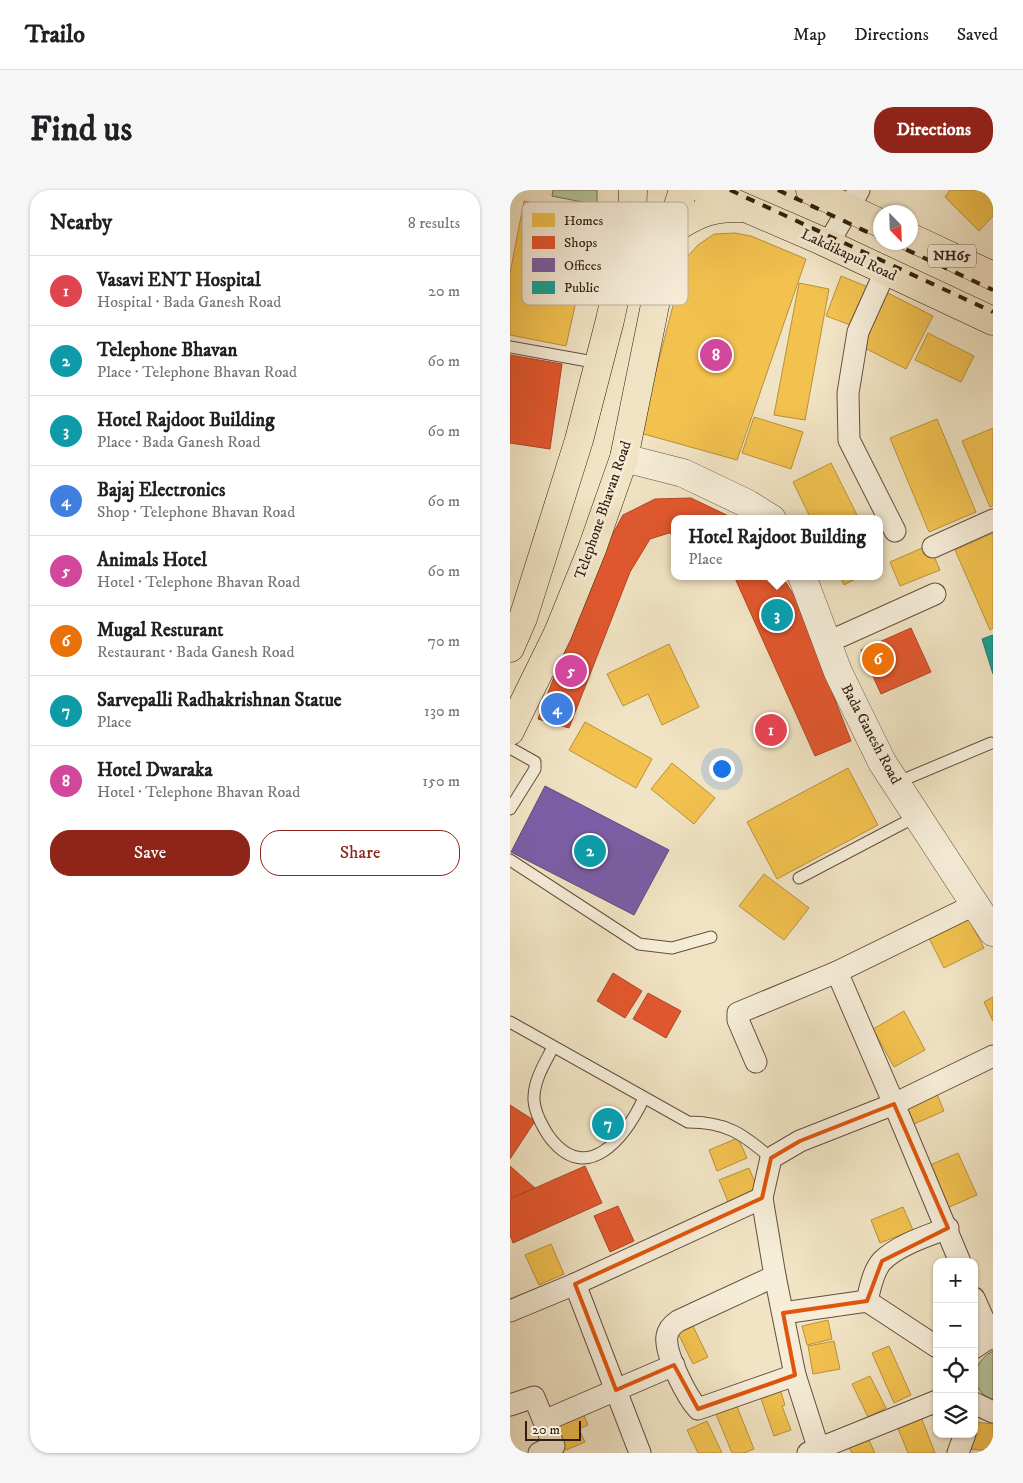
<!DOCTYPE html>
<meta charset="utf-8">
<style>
body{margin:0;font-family:"IM FELL DW Pica",serif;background:#f6f6f6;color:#202124}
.controls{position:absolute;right:15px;bottom:15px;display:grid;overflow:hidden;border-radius:10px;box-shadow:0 1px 4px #0004}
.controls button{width:45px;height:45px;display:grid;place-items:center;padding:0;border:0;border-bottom:1px solid #e0e0e0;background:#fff;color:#202124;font:25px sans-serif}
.compass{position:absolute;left:363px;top:15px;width:45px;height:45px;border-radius:50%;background:#fff;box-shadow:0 1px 4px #0004;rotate:157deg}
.scale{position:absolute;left:15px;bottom:12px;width:56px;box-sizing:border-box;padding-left:5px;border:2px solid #331d10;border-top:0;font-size:14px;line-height:18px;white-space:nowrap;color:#331d10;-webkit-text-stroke:4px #f6edd9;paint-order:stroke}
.you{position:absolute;left:211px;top:578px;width:18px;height:18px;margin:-12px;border:4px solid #fff;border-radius:50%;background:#1a73e8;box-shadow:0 0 0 8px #1a73e833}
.badge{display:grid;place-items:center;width:32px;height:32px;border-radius:50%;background:#8f2418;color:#fff;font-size:16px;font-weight:700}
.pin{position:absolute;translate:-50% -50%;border:2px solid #fff;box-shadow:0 1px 5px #0006}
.popup{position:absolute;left:161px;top:325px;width:212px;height:65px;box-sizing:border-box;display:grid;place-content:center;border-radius:10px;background:#fff;filter:drop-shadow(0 1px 4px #0005);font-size:16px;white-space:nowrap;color:#757577}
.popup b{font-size:19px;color:#202124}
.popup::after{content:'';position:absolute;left:50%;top:100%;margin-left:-10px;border:10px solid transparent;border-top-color:#fff}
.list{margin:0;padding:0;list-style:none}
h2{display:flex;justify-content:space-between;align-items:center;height:65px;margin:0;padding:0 20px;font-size:21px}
h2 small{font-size:16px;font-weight:400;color:#757577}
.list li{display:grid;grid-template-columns:32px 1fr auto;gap:15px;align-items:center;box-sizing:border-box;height:70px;padding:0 20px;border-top:1px solid #e0e0e0}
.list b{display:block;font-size:19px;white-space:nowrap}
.list p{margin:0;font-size:16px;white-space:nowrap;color:#757577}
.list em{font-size:16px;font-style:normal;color:#757577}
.actions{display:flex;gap:10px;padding:15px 20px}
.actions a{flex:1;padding:11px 0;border:1px solid #8f2418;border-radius:20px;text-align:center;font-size:18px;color:#8f2418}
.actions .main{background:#8f2418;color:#fff}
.icon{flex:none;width:28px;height:28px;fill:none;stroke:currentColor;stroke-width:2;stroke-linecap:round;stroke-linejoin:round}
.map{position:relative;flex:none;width:483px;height:1263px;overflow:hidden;border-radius:20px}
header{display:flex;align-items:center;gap:30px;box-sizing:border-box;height:70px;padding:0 25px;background:#fff;border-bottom:1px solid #e0e0e0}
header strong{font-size:24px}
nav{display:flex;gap:28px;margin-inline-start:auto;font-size:18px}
.intro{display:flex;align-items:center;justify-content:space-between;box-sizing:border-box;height:120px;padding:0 30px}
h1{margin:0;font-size:35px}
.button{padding:12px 22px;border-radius:20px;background:#8f2418;color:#fff;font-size:18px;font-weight:700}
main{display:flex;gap:30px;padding:0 30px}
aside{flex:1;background:#fff;border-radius:20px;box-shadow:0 1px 4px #0004}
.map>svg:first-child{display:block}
</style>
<header>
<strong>Trailo</strong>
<nav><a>Map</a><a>Directions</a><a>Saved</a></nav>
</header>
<div class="intro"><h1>Find us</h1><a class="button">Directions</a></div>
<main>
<aside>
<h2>Nearby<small>8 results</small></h2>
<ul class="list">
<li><span class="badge" style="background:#e0444e">1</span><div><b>Vasavi ENT Hospital</b><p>Hospital · Bada Ganesh Road</p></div><em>20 m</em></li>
<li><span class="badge" style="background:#0f9aa8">2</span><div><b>Telephone Bhavan</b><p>Place · Telephone Bhavan Road</p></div><em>60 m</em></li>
<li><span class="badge" style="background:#0f9aa8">3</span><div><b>Hotel Rajdoot Building</b><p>Place · Bada Ganesh Road</p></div><em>60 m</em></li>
<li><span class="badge" style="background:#3f7fe0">4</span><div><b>Bajaj Electronics</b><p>Shop · Telephone Bhavan Road</p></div><em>60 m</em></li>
<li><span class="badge" style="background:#d1479c">5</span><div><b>Animals Hotel</b><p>Hotel · Telephone Bhavan Road</p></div><em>60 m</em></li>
<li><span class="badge" style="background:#e8710a">6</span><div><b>Mugal Resturant</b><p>Restaurant · Bada Ganesh Road</p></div><em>70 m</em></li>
<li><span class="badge" style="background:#0f9aa8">7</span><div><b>Sarvepalli Radhakrishnan Statue</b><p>Place</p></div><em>130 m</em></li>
<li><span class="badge" style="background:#d1479c">8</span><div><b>Hotel Dwaraka</b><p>Hotel · Telephone Bhavan Road</p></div><em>150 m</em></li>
</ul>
<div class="actions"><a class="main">Save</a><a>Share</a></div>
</aside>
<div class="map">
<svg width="483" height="1263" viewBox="0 0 483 1263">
<rect width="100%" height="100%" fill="#f1e4c4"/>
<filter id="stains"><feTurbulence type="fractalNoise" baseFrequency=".004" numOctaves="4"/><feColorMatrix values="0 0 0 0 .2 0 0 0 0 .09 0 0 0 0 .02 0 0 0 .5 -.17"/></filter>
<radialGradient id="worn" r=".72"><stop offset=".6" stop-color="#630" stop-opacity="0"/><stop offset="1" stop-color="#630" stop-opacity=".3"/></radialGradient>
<g fill="#b5c598" stroke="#747154">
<path d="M43 0H87V15L42 6Z"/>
<path d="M483 1161V1210C458 1200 461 1172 483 1161Z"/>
</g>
<g fill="#f2c14e" stroke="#b9903b">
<path d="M440 0H483V26L469 41 435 7Z"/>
<path d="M14 11 85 27 56 156 0 145V83Z"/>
<path d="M225 43 241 46 296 69 227 270 130 243 175 69 188 55 204 44Z"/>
<path d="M331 86 358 97 343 136 316 126Z"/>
<path d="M289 93 319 99 295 230 264 225Z"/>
<path d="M376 102 423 126 396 179 349 155Z"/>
<path d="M418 143 464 166 451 192 405 170Z"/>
<path d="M244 227 293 242 281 279 232 263Z"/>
<path d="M427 229 466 322 419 342 380 248Z"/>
<path d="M483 238V316L480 317 452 251Z"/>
<path d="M321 273 349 329H301L283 292Z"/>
<path d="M483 343V438L480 440 445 360Z"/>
<path d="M419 355 430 380 390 396 380 372Z"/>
<path d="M330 386H351L334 395Z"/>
<path d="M159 454 189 517 152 535 138 504 113 516 97 484Z"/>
<path d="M75 532 142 569 126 598 59 560Z"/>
<path d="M162 573 205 608 184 634 141 599Z"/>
<path d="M338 578 368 635 267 689 237 632Z"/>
<path d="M254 684 299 718 274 750 229 716Z"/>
<path d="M455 722 474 758 434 778 416 742Z"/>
<path d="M483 807V831L474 812Z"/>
<path d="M394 821 415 860 384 877 363 839Z"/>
<path d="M425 899 434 921 402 935 392 913Z"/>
<path d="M228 948 237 968 207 981 199 960Z"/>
<path d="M448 963 467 1005 437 1018 418 976Z"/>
<path d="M239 978 249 1002 219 1014 209 990Z"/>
<path d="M393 1017 403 1040 370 1053 361 1030Z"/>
<path d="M41 1054 54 1084 29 1095 15 1065Z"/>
<path d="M179 1128 198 1167 183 1174 164 1135Z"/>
<path d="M318 1130 322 1149 297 1155 292 1136Z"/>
<path d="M324 1151 330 1179 303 1184 298 1156Z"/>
<path d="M379 1156 401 1205 384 1213 362 1163Z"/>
<path d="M360 1186 376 1218 358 1227 342 1194Z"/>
<path d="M269 1196 275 1215 272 1216 281 1240 264 1246 249 1203Z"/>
<path d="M224 1209 244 1259 234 1263H222L203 1217Z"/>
<path d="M71 1218 78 1235 69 1239 75 1252 56 1260 43 1230Z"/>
<path d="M411 1227 425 1263H398L387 1236Z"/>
<path d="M197 1231 212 1263H188L177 1240Z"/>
<path d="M464 1232 483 1234V1261L460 1259 464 1244Z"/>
<path d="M356 1244 365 1263H342L337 1253Z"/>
</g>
<g fill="#e4572e" stroke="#af4625">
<path d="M0 165 52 174 40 259 0 253Z"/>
<path d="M181 308 225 329H164V345L159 343 140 349 120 382 59 538 28 529 88 371 113 325 145 309Z"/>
<path d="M224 386H272L286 409 341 551 305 566Z"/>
<path d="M401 438 421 482 371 504 351 460Z"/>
<path d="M103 783 132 801 115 828 87 811Z"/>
<path d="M138 803 171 821 156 848 123 829Z"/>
<path d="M0 915 25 931 0 969Z"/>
<path d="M0 976 25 998 3 1008 0 1007Z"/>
<path d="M75 976 92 1013 3 1053 0 1045V1009Z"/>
<path d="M108 1016 124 1051 100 1062 84 1026Z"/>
</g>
<path fill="#7b5ea7" stroke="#654a7a" d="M35 596 159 660 124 725 1 662Z"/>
<path fill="#17a398" stroke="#1f7b6f" d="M483 445V484L472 449Z"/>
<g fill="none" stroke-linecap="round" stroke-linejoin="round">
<g stroke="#624f3d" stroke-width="13">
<g id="service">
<path d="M0 157 89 173"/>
<path d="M0 558 25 572V579L0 619"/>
<path d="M386 593 481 553"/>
<path d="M0 670 129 754 162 758 201 747"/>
<path d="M289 688 407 626"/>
<path d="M0 832 178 932C217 932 233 944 261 968"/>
<path d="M43 857C35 873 25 888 24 906 23 920 31 934 38 945 76 998 115 948 134 908"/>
</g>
</g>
<g stroke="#624f3d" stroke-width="23">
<g id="minor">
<path d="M318 54 349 0"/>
<path d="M375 82 348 142 338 203 339 250 385 341"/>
<path d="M423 357 483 330"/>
<path d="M316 453 425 404"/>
<path d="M246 872 228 830V823L327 782 466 714"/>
<path d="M450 1072 384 914 483 866"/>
<path d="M265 1086 168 1131C162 1135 158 1139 157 1146 154 1163 177 1207 188 1219L285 1185"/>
<path d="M65 1094 130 1263"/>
<path d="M464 1108 482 1148"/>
<path d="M357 1111C360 1098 363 1081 372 1071 388 1055 417 1046 438 1038"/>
<path d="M0 1121 65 1094 252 1008"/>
<path d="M273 1123 357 1111 427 1157"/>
<path d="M464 1158 476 1150 483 1148"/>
<path d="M464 1213 483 1222"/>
<path d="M0 1215 24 1207 44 1256 29 1263"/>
<path d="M34 1231 164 1175"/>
<path d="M298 1263 427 1211"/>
<path d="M310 1263 285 1185 265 1086 252 1008 261 968 290 951 384 914 327 782"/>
<path d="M448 1263 455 1244"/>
</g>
</g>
<g stroke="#624f3d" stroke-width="29">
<g id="tertiary">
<path d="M114 268 173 283 238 314 262 329"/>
<path d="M292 386 328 482 372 572 483 742"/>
</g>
</g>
<g stroke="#331d10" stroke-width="29">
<g id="primary">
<path d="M0 458 13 428 69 250 100 130 122 29 123 0"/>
<path d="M0 541 48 443 82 359 114 268 160 41 173 0"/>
</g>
</g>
<g stroke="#331d10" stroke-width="29">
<g id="trunk">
<path d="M194 0 312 51 483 131"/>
<path d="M300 0 370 33"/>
<path d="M160 41C187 24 200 17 232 18"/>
<path d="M400 47 483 86"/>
</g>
</g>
<use href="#service" stroke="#f6edd9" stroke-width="11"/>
<use href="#minor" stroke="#f6edd9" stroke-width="21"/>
<use href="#tertiary" stroke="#f6edd9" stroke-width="28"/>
<use href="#primary" stroke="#f1e4c4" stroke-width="28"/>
<use href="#trunk" stroke="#f1e4c4" stroke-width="28"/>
<g stroke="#331d10" stroke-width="4" stroke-dasharray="9 9" stroke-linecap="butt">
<path d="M220 0 483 122"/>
<path d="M268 0 370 48"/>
<path d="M380 52 483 100"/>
</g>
</g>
<path fill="none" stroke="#df560c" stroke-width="4" stroke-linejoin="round" d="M384 914 438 1038 372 1071 357 1111 273 1123 285 1185 188 1219 164 1175 106 1200 65 1094 252 1008 261 968 290 951Z"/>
<g text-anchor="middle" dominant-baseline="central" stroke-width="5" stroke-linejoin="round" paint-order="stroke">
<rect fill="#f6edd9" stroke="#6e5b4c" stroke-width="1" x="418" y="54.5" width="48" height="23" rx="4"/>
<g font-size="14" font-weight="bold" fill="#331d10">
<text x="442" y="66">NH65</text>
</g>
<g font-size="15" fill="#331d10" stroke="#f6edd9">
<text transform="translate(339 65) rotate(25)">Lakdikapul Road</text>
<text transform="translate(93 320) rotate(-71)">Telephone Bhavan Road</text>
<text transform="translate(361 544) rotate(62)">Bada Ganesh Road</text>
</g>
</g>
<rect x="12" y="12" width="166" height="103" rx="8" fill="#f6edd9" stroke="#bcaf9d" stroke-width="1"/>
<rect x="22" y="23" width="23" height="14" fill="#f2c14e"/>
<rect x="22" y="46" width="23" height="13" fill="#e4572e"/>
<rect x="22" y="68" width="23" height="14" fill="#7b5ea7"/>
<rect x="22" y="91" width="23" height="13" fill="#17a398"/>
<g font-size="14" fill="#331d10">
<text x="54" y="35">Homes</text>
<text x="54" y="57">Shops</text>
<text x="54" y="80">Offices</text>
<text x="54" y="102">Public</text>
</g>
<rect width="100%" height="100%" filter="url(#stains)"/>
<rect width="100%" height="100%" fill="url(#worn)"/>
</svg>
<div class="controls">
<button>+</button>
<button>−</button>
<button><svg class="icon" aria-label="locate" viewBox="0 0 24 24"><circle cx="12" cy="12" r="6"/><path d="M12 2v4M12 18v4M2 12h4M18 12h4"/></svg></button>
<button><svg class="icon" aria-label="layers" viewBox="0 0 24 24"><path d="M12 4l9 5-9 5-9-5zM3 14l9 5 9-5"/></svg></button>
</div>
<svg class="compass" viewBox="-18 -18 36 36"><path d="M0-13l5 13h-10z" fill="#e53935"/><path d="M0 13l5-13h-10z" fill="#757577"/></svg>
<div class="scale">20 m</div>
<div class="you"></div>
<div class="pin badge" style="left:261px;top:540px;background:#e0444e">1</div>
<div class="pin badge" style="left:80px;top:661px;background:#0f9aa8">2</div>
<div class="pin badge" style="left:267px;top:425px;background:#0f9aa8">3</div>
<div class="popup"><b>Hotel Rajdoot Building</b>Place</div>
<div class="pin badge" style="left:47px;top:519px;background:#3f7fe0">4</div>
<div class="pin badge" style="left:61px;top:481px;background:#d1479c">5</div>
<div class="pin badge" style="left:368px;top:469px;background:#e8710a">6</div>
<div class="pin badge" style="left:98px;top:934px;background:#0f9aa8">7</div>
<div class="pin badge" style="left:206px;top:165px;background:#d1479c">8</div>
</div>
</main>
